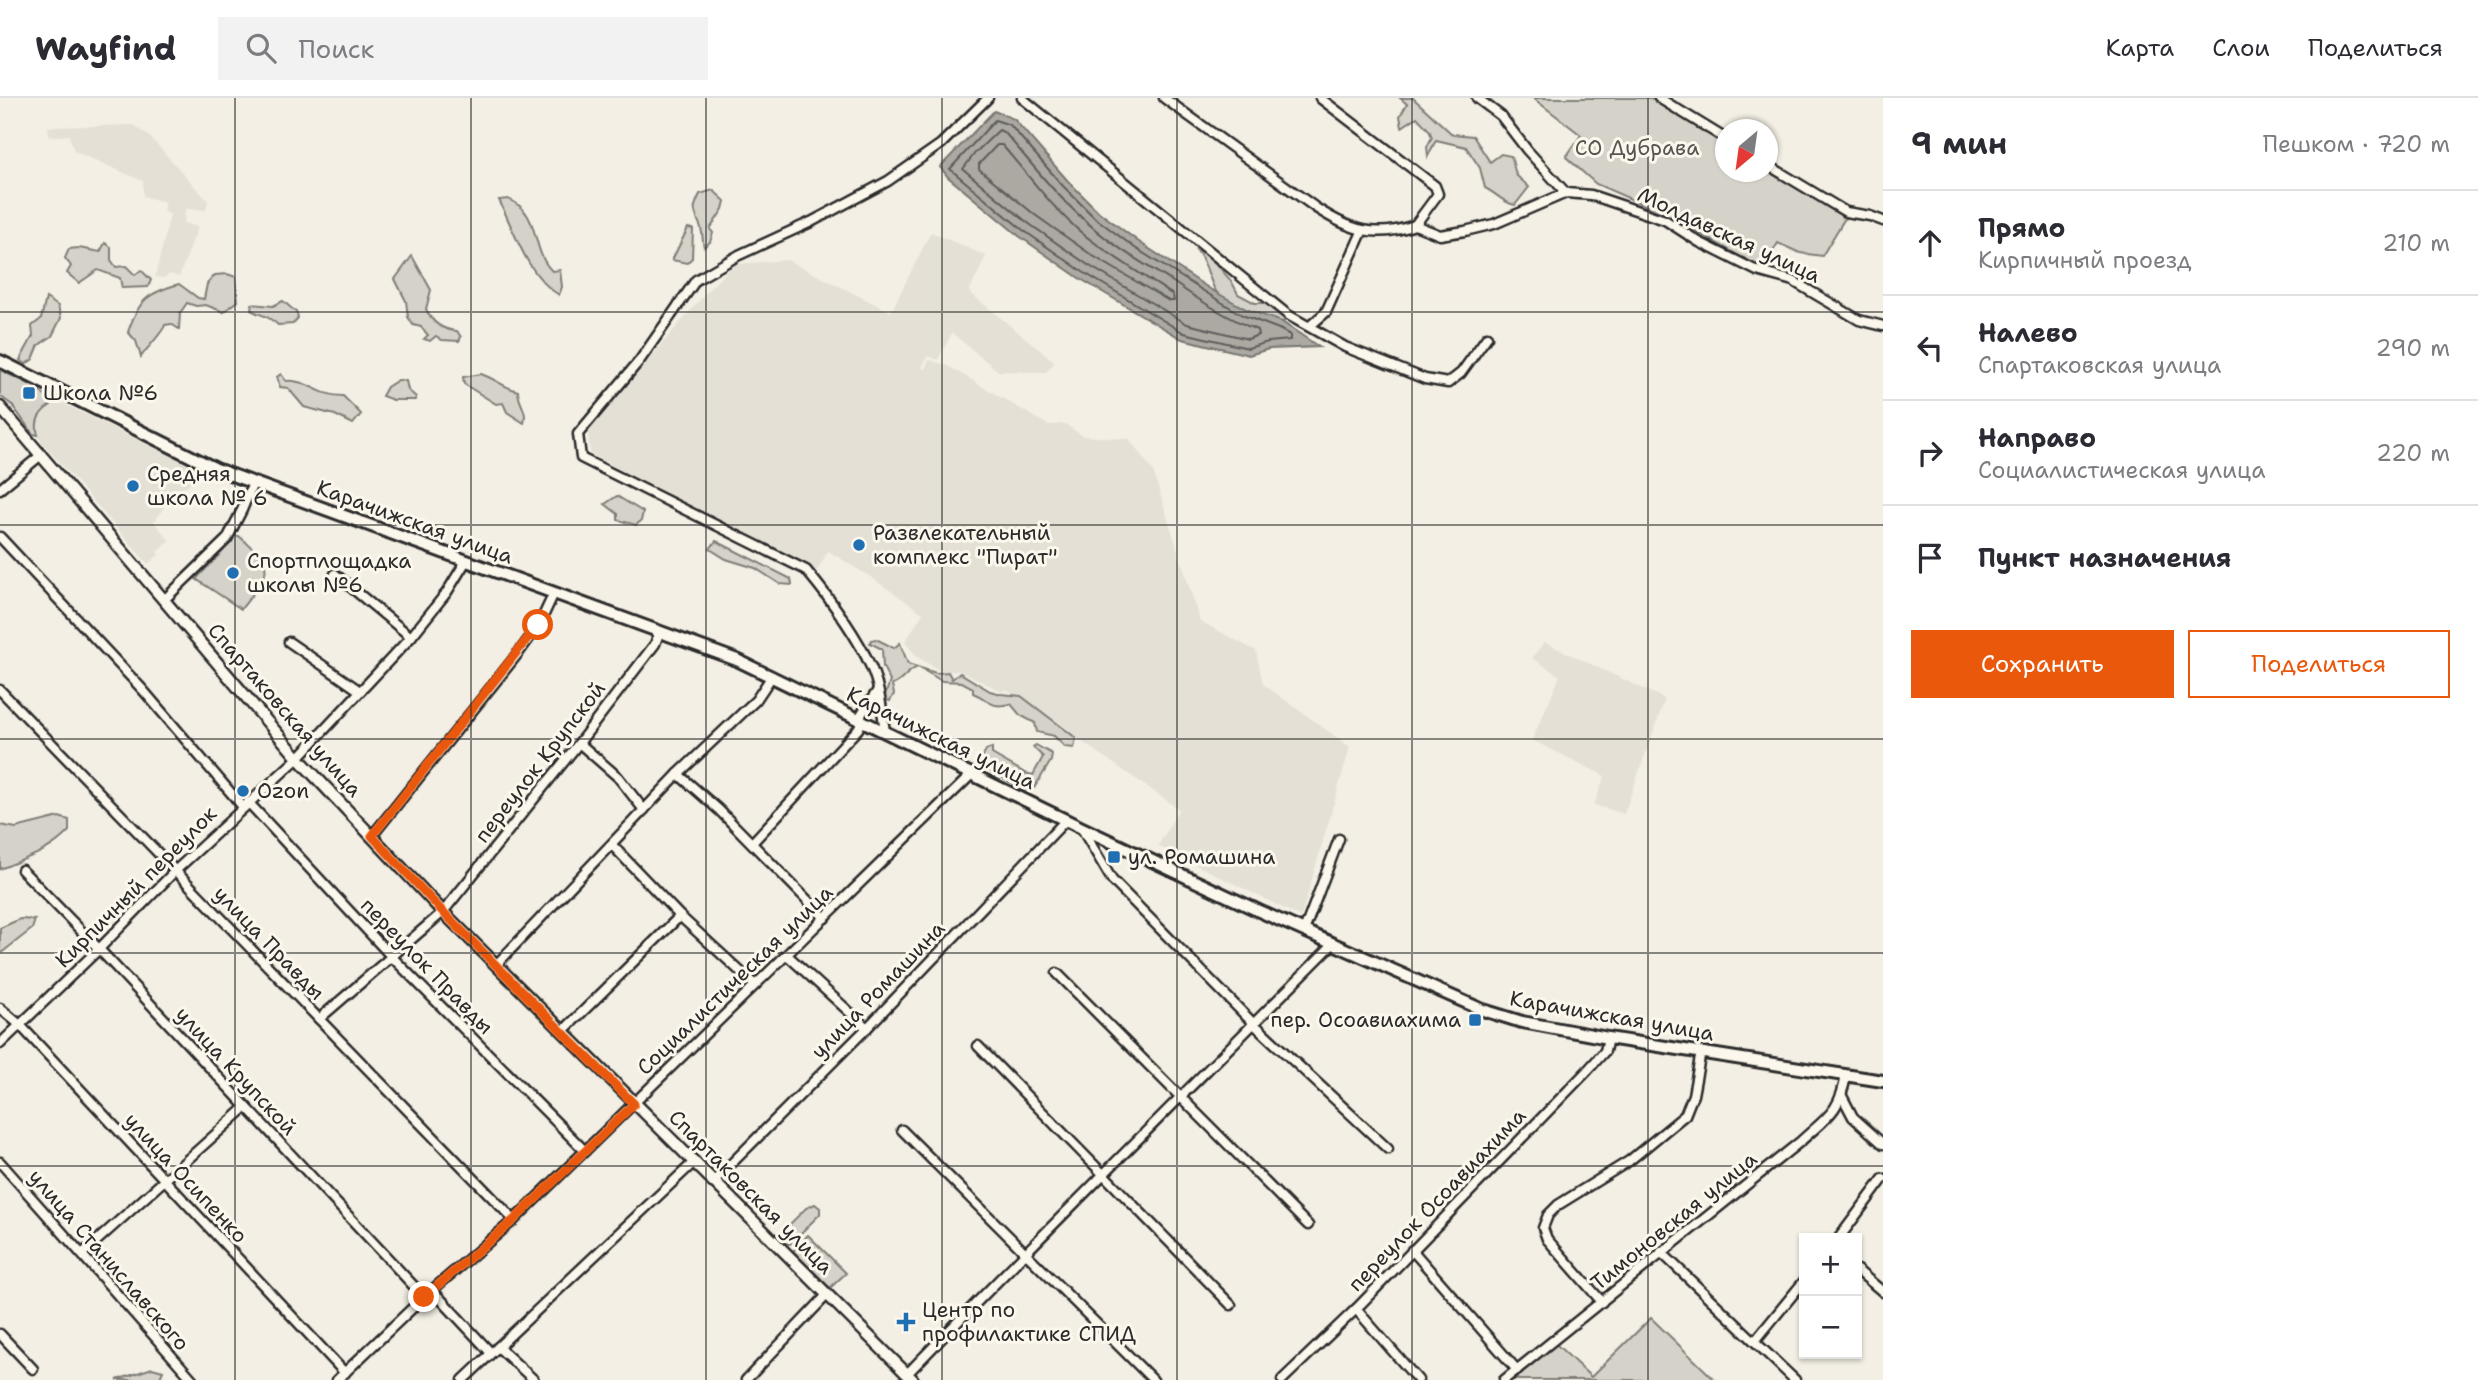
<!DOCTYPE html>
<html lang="ru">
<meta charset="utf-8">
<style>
body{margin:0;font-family:"Shantell Sans",sans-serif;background:#f2f2f3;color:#2b2b33}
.controls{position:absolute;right:21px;bottom:21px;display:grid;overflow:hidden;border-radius:0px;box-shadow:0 2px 5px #0004}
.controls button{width:63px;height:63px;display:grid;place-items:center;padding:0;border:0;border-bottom:2px solid #e1e1e2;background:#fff;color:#2b2b33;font:35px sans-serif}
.compass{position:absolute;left:1715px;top:21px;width:63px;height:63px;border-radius:50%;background:#fff;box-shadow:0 2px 5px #0004;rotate:209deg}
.stop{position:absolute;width:21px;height:21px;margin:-16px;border:5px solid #ea580c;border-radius:50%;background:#fff}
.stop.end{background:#ea580c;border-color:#fff;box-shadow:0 2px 7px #0008}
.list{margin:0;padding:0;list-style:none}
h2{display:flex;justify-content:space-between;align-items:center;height:91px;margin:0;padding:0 28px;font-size:30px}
h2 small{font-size:23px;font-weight:400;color:#7c7c81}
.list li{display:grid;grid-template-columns:46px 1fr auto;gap:21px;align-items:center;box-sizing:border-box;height:105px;padding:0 28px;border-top:2px solid #e1e1e2}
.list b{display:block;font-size:26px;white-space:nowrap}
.list p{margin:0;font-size:23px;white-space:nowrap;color:#7c7c81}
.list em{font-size:23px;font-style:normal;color:#7c7c81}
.actions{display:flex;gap:14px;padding:21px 28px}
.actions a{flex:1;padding:16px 0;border:2px solid #ea580c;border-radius:0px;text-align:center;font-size:24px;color:#ea580c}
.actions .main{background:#ea580c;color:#fff}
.icon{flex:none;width:38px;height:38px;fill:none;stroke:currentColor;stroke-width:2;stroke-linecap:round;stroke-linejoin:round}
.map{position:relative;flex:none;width:1883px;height:1282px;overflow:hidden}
header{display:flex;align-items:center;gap:42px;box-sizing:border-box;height:98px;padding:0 35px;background:#fff;border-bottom:2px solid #e1e1e2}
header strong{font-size:33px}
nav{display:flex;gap:38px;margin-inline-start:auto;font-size:24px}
.search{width:490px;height:63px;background:#f2f2f3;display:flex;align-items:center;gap:18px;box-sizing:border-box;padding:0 24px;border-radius:0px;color:#7c7c81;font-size:26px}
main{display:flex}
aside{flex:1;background:#fff}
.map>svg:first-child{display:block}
</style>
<header>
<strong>Wayfind</strong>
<div class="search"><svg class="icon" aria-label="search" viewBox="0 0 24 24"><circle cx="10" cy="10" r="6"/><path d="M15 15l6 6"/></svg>Поиск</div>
<nav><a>Карта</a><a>Слои</a><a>Поделиться</a></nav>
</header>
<main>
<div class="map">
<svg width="1883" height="1282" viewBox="0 0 1883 1282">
<rect width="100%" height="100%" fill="#f3efe4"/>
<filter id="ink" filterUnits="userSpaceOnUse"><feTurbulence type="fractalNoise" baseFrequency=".0143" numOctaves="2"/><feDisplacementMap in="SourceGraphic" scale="14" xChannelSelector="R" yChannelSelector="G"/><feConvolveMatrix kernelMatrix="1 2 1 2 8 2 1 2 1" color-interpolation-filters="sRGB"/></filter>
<g filter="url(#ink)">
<g fill="#e4e0d6">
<path d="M134 27 150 39 208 103 206 112 185 111 184 125 198 129 179 179 170 176 163 180 155 179 170 117 163 113 165 104 143 98V83L74 53 69 37 49 39 48 29Z"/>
<path d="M931 134 986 158 969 194 1055 264 1046 274 998 273 952 235 938 262 927 258 922 270 925 271 929 262 946 267 1048 327 1065 326 1083 338 1129 341 1153 373 1200 523 1256 553 1263 586 1350 649 1301 819 1158 748 1179 711 1006 591 1003 594 960 573 942 574 917 559 905 544 923 515 869 478 828 453 817 473 590 356 588 331 711 189 734 166 787 162 891 214Z"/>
<path d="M62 305 204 374 169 402 154 424 170 443 157 454 159 457 148 466 40 342 36 330 40 315 51 307Z"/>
<path d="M1544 544 1665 601 1624 716 1594 707 1605 678 1532 642 1560 578 1532 560Z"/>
</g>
<g fill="#d5d2c9" stroke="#807e7a" stroke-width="2">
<path d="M1400 0H1413L1452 36 1473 38 1490 64 1501 56 1511 58 1516 77 1529 89 1515 107C1503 105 1496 95 1485 90L1480 70 1466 49 1436 42 1428 58 1427 49 1432 39 1429 32 1417 19 1402 29 1400 18 1407 6Z"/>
<path d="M1533 0H1650L1725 46 1726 74 1768 72 1845 120 1822 158 1800 155 1778 145 1762 171 1667 117 1596 86 1566 59 1581 37Z"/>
<path d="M713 92 725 103 723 111 710 131 713 135 710 144 704 149C702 142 703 131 699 125 693 110 693 111 700 96Z"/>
<path d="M508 101C542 115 530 152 552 173L560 172 562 189 559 197C527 178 515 134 499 102Z"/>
<path d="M688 130 693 131 692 160 687 165 672 162Z"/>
<path d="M105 145 111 149V162L116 169 126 168 135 177 141 172 151 182 148 189 122 190 120 180 98 172 79 185 67 175 71 168 65 160 69 151 79 150 100 154Z"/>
<path d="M1195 150 1204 154 1219 169 1232 184 1238 196 1255 205H1265L1287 222 1277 226C1261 219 1221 207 1214 190 1207 175 1206 163 1195 150Z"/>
<path d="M412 158 431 192 426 211C432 225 442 232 457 233L461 239 459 243 442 242 436 238 430 243 424 241 428 237 421 229 413 227 408 219 406 203 395 181Z"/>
<path d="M227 176 236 179 238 203 224 214 206 207 196 208 187 205 180 215 179 231 171 226 165 227C163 234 147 250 141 259L136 243 128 234C139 201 148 195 179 186L198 200 204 201 207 186 215 177Z"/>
<path d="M46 200 58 208 61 220 52 238 39 247 33 261 26 266 20 262 33 238 32 228 41 221Z"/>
<path d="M283 203 297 215 298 220 293 226 278 227C266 216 264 219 251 212L252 206 273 208Z"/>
<path d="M0 272C16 281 44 289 51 307 40 314 34 322 38 337L33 336 12 307 0 298Z"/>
<path d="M281 276 286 283C307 281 318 298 343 298L361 316 353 326 335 317 304 309 288 290 280 289 277 279Z"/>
<path d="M481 276C496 281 503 289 518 293 518 305 528 312 524 325L507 314 503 305 496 306 464 286 463 279Z"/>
<path d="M398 282 406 283 408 292 416 299 415 302H393L382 298 387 289Z"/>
<path d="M617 398 643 414 641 423 636 427 618 422V416L605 406Z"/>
<path d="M233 438H239C277 471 271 473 241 511L196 481 223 453Z"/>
<path d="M716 443 791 481 792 487 780 486 755 470 726 461 710 451Z"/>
<path d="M876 541 894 550 900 545 908 566 936 575 948 574 952 581 960 575 990 593 1001 596 1021 598 1076 640 1074 650 1065 649 1054 638 1037 634 1035 625 1020 617 1011 606C989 611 991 602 973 595V590L962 584 942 583 918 569C906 573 902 585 892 587L894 596 890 603 884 601 890 583 883 569 882 551 870 545 871 542Z"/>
<path d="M1036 647 1052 656 1051 663 1034 690 1024 692 987 671 981 663 986 652 992 650V656L1025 675 1033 677 1043 659 1033 649Z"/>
<path d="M59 719 69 722V733C48 755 28 759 0 771V727L16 730Z"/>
<path d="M20 821 35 822 32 831 0 856V830Z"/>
<path d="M815 1106 820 1110V1116L790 1146 784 1145 782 1136 784 1132 806 1110Z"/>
<path d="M808 1137 846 1175 830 1190 793 1153Z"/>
<path d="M1651 1220 1715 1282H1513L1556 1246 1591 1279Z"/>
<path d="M152 1270 163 1273 159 1282H117Z"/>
</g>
<path fill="#aca9a2" stroke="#787772" stroke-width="2" d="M994 13 1014 21 1068 83 1099 114 1139 144 1210 191 1246 211 1282 224 1319 249 1269 251 1249 257 1182 241 1079 180 1019 138 948 79 940 69Z"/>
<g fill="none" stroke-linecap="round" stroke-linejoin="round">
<g stroke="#5f5d5b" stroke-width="2">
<path d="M995 22 1010 27 1063 88 1094 119 1135 150 1242 217 1279 231 1290 237V242L1268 244 1248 250 1184 235 1083 174 1023 132 950 71Z"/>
<path d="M999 32 1005 35C1032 66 1057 99 1089 126 1114 149 1144 166 1173 184 1200 203 1227 220 1257 232L1258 237 1248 241 1187 226 1088 167 1028 125 963 71 975 55Z"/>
<path d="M997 47H1002C1028 77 1053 111 1083 136 1112 159 1143 177 1173 197L1174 203H1169L1093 158 1035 117 979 71V66Z"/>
</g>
<g stroke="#2b2b2b" stroke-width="13">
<g id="minor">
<path d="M1022 0 1288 217 1345 249 1425 281 1448 285 1461 275 1487 239"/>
<path d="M1164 0 1316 110C1350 132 1374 141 1415 127L1440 137 1465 133 1494 126 1566 95 1591 97 1665 122 1699 144 1757 173 1793 183 1859 222 1883 228"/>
<path d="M1320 0 1435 88 1438 96 1415 127"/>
<path d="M1477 0 1501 18 1527 52 1566 95"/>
<path d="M1659 0 1726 41"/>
<path d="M1768 67 1846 114 1870 118 1883 123"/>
<path d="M1310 228 1326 214 1362 134"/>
<path d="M0 391 41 357"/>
<path d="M0 439 143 592 243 709"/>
<path d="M335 476 411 539"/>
<path d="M164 502 227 441 242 412 253 385"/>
<path d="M289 544 360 593"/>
<path d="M0 592 514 1122"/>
<path d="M858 621 878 592"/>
<path d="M885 634C882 613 880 589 871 569 855 534 831 502 806 472L581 360 578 336 640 262 696 182 739 157 811 124 888 83 941 46 988 0"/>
<path d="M579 645 618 679 644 712"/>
<path d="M678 676 719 712 825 820"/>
<path d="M248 704 391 858 585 1053"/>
<path d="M1082 731 1112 782 1254 926 1388 1051"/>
<path d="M372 738 520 553 539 527 554 495"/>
<path d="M752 745 858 631 863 622"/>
<path d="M612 747 680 818 755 887"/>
<path d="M22 772 99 851 424 1199"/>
<path d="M1304 833 1339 741"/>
<path d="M787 857 867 930"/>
<path d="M496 867 678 676 756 602 772 578"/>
<path d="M1057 875 1308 1127"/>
<path d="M0 910 20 927 345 1275"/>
<path d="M319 921 443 814 579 645 655 546 660 533"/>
<path d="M563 933 680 818"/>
<path d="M0 946 99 851 175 773 298 660 411 539 447 494 466 463"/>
<path d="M978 948 1231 1207"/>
<path d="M1842 998 1853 1019 1883 1046"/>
<path d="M902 1032 1153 1282"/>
<path d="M0 1064 193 1282"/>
<path d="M712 1085 867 930 1066 722"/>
<path d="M1839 1140 1883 1081"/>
<path d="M1412 1152 1517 1272"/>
<path d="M1661 1154 1795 1282"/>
<path d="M82 1156 246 1009"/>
<path d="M1857 1172 1883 1194"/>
<path d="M433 1193 491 1255"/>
<path d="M1602 1204 1547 1141 1543 1130 1548 1117 1558 1107 1629 1063 1685 1017 1693 997 1701 954"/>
<path d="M1356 1211 1418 1282"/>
<path d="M0 1236 33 1271"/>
<path d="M1755 1243 1804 1183"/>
<path d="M498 1249 534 1282"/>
<path d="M907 1276C1047 1131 1191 989 1333 846"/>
<path d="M337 1282 424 1199 514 1122 971 677"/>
<path d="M463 1282 693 1065"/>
<path d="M746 1282 827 1197"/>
<path d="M1282 1282 1356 1211 1587 973 1605 953 1608 940"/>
<path d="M1504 1282 1801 1043C1827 1019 1840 1014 1846 977"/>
</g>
</g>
<g stroke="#2b2b2b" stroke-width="15">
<path id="tertiary" d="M0 309 298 660 443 814 913 1282"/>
</g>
<g stroke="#2b2b2b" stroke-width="16">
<path id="secondary" d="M0 263 216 371 737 562 1082 730 1259 813 1483 912 1522 924 1608 940 1883 983"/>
</g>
<use href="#minor" stroke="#fbf7ec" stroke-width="8"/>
<use href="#tertiary" stroke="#fbf7ec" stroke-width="10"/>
<use href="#secondary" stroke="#fbf7ec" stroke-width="10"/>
</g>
</g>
<g fill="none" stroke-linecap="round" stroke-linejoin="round" filter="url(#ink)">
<path stroke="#ea580c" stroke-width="9" d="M424 1199 514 1122 634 1006 443 814 372 738 538 527"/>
</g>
<path fill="none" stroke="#2b2b2b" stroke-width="2" stroke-opacity="0.55" d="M235 0V1282M471 0V1282M706 0V1282M942 0V1282M1177 0V1282M1412 0V1282M1648 0V1282M0 214H1883M0 427H1883M0 641H1883M0 855H1883M0 1068H1883"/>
<g fill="#1f6fb2" stroke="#fbf7ec" stroke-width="2.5">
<rect x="22" y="288" width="14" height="14" rx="3.5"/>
<circle cx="133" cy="388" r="7"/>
<circle cx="859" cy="447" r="7"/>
<circle cx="233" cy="475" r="7"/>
<circle cx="243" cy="693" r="7"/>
<rect x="1107" y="752" width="14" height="14" rx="3.5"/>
<rect x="1468" y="915" width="14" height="14" rx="3.5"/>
<path d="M902.5 1213.5h7v7h7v7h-7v7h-7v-7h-7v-7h7z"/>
</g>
<g text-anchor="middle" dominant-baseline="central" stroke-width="6" stroke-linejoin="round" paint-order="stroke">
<g font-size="21" fill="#565552" stroke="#fbf7ec">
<text x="1637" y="50">СО Дубрава</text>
</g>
<g font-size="21" fill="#2b2b2b" stroke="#fbf7ec">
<text transform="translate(1729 137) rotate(25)">Молдавская улица</text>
<text transform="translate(415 424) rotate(20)">Карачижская улица</text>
<text transform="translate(285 612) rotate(49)">Спартаковская улица</text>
<text transform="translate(941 640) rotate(26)">Карачижская улица</text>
<text transform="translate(540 664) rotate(-52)">переулок Крупской</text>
<text transform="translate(136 789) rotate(-45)">Кирпичный переулок</text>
<text transform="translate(269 845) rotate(46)">улица Правды</text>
<text transform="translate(427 868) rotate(46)">переулок Правды</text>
<text transform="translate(735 882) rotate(-44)">Социалистическая улица</text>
<text transform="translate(878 892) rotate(-46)">улица Ромашина</text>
<text transform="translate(1612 918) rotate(10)">Карачижская улица</text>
<text transform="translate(236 973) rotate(47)">улица Крупской</text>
<text transform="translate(186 1080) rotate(47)">улица Осипенко</text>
<text transform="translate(751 1094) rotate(45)">Спартаковская улица</text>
<text transform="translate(1437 1102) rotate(-46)">переулок Осоавиахима</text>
<text transform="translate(1674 1123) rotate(-39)">Тимоновская улица</text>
<text transform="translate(109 1162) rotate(49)">улица Станиславского</text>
</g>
<g font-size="21" fill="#2b2b2b" stroke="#fbf7ec" text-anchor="start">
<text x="43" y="295">Школа №6</text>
<text x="147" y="376">Средняя<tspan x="147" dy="24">школа № 6</tspan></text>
<text x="873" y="435">Развлекательный<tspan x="873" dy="24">комплекс "Пират"</tspan></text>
<text x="247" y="463">Спортплощадка<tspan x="247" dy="24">школы №6</tspan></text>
<text x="257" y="693">Ozon</text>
<text x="1128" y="759">ул. Ромашина</text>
<text x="1461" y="922" text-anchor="end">пер. Осоавиахима</text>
<text x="922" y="1212">Центр по<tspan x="922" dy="24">профилактике СПИД</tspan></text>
</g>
</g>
</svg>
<div class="controls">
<button>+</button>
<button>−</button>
</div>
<svg class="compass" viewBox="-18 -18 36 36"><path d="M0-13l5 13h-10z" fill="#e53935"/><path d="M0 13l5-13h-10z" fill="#7c7c81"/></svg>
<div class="stop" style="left:538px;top:527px"></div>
<div class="stop end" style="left:424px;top:1199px"></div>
</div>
<aside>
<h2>9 мин<small>Пешком · 720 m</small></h2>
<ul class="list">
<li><svg class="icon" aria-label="ahead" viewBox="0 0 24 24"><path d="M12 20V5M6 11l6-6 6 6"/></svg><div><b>Прямо</b><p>Кирпичный проезд</p></div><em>210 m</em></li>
<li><svg class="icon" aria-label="left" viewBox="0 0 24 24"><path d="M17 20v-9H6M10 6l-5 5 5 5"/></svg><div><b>Налево</b><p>Спартаковская улица</p></div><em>290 m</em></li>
<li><svg class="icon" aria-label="right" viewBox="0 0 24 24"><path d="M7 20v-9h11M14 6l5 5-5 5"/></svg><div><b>Направо</b><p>Социалистическая улица</p></div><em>220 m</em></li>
<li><svg class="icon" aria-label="arrive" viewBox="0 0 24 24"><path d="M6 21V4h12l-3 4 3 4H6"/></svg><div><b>Пункт назначения</b></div></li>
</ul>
<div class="actions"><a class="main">Сохранить</a><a>Поделиться</a></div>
</aside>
</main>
